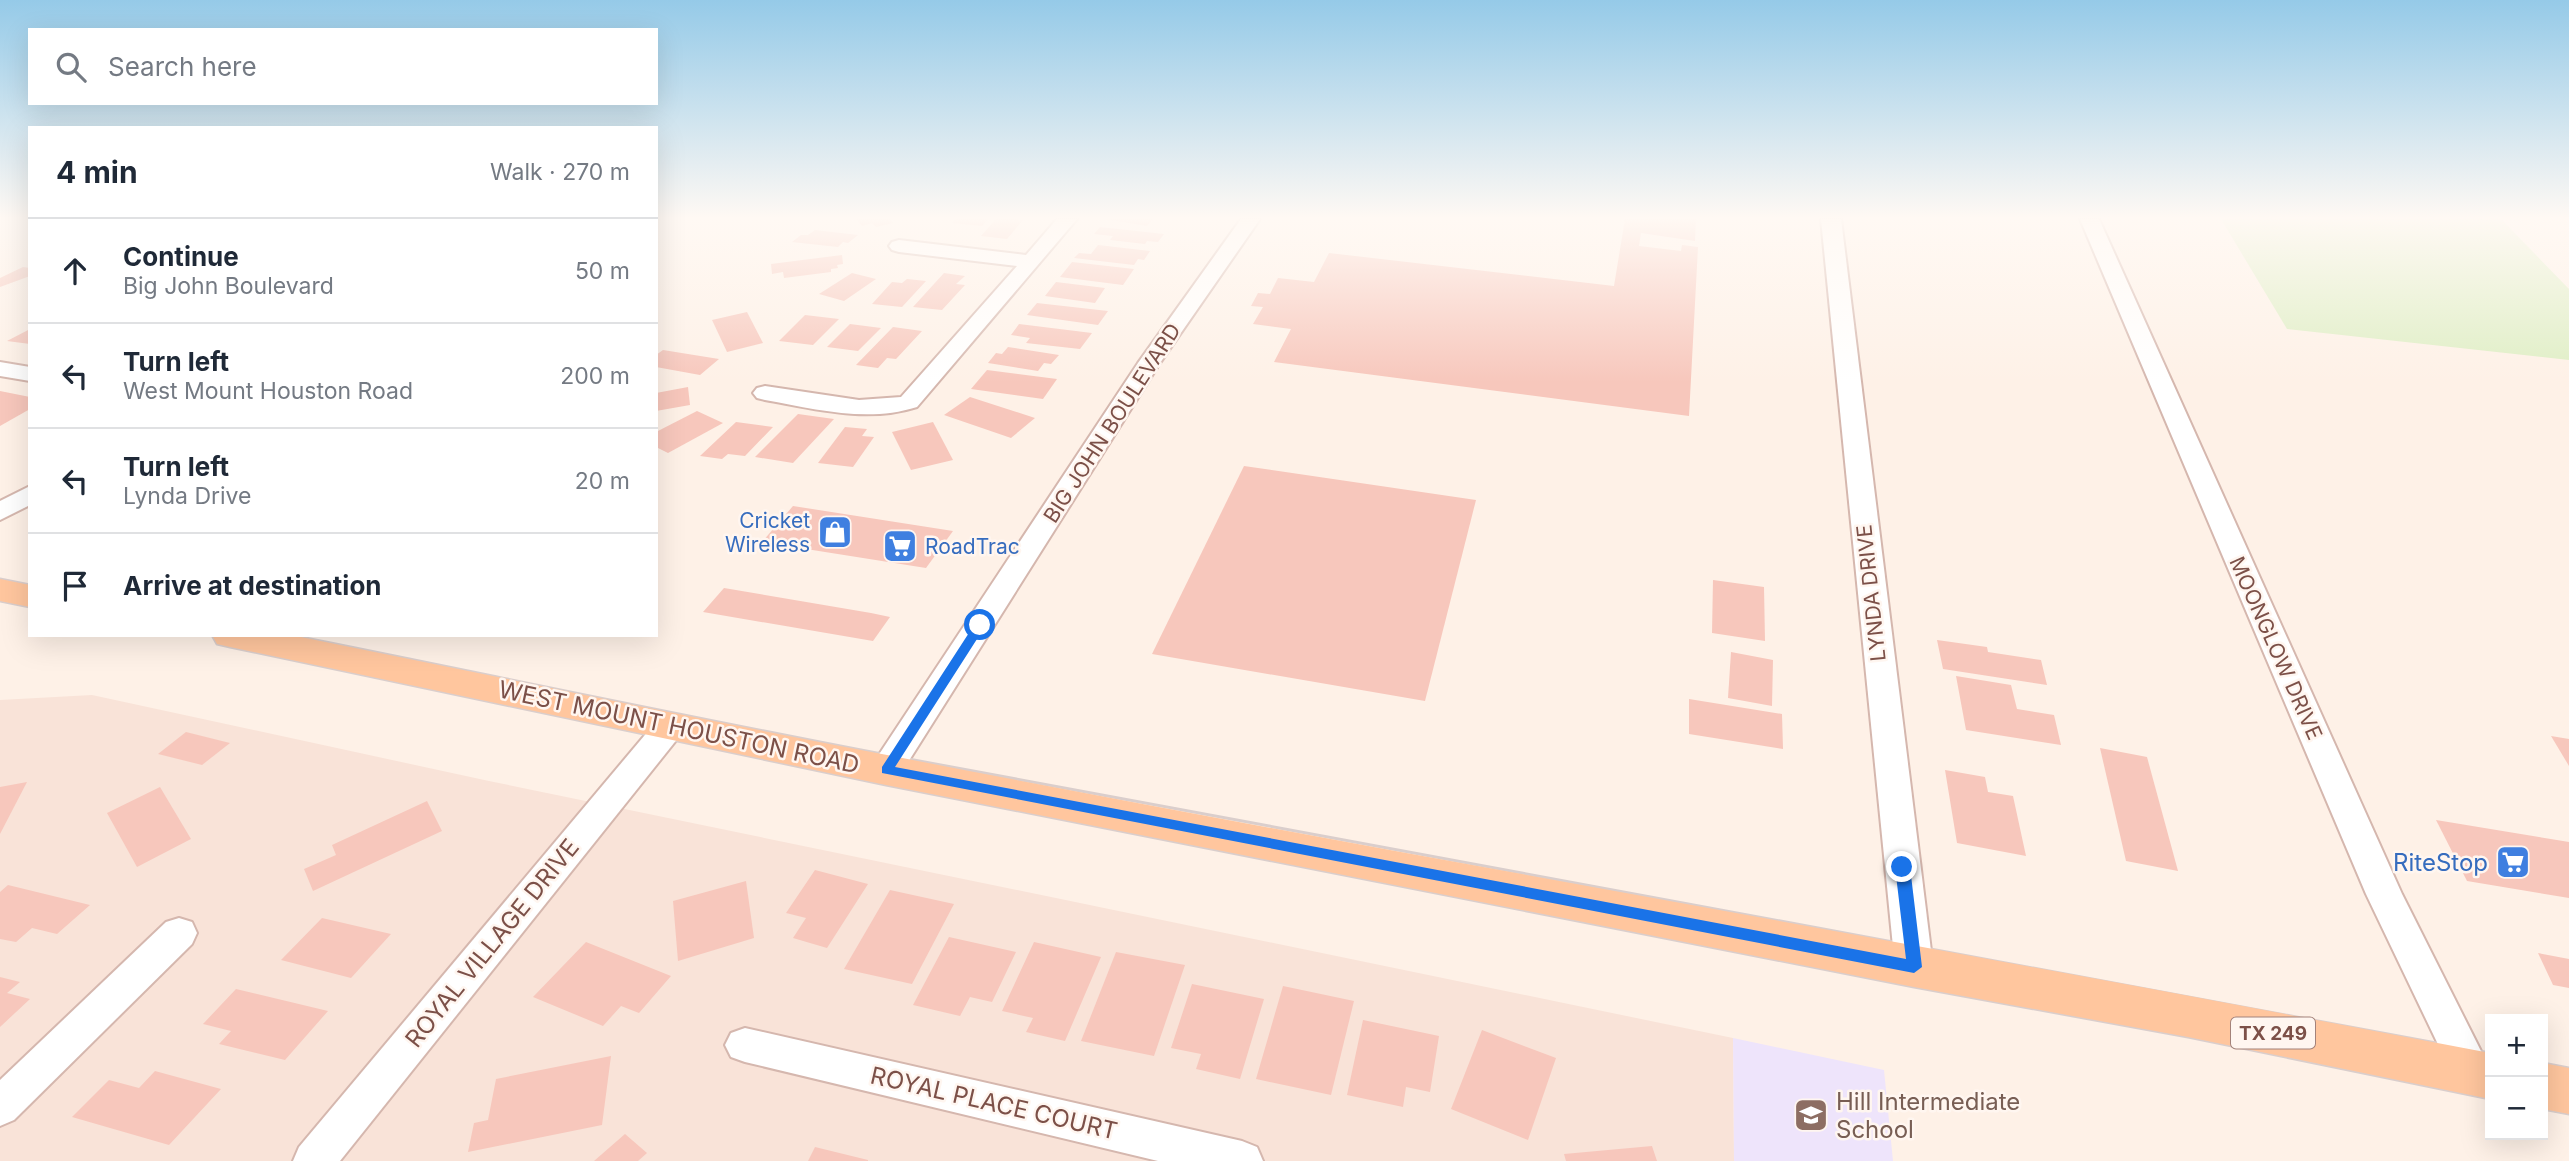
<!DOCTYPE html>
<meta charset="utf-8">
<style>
body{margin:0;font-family:Inter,sans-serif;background:#f2f2f3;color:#1f2937}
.controls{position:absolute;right:21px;bottom:21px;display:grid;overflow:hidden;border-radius:0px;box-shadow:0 7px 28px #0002}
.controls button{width:63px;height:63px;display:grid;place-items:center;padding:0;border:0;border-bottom:2px solid #e0e1e3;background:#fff;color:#1f2937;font:35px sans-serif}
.stop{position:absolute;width:21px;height:21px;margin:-16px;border:5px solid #1a73e8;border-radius:50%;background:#fff}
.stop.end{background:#1a73e8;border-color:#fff;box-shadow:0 2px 7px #0008}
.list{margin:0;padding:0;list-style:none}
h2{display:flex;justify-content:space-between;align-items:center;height:91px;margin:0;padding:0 28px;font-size:30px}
h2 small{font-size:23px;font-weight:400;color:#747a83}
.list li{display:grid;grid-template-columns:46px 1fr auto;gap:21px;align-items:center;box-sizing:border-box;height:105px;padding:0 28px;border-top:2px solid #e0e1e3}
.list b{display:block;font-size:26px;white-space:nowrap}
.list p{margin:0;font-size:23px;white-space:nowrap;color:#747a83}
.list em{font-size:23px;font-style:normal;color:#747a83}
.icon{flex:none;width:38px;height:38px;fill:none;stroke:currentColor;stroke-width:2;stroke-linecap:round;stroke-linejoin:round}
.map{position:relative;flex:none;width:2569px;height:1161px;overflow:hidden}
.search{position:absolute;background:#fff;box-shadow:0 7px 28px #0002;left:28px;top:28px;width:630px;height:77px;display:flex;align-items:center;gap:18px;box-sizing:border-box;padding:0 24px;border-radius:0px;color:#747a83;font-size:26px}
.panel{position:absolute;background:#fff;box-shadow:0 7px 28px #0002;left:28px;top:126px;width:630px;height:511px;border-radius:0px}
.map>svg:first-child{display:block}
</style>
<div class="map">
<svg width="2569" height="1161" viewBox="0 0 2569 1161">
<rect width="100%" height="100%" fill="#fef1e7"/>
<path fill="#f9e3d8" d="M92 695 489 781 1733 1038 1734 1161H0V700Z"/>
<path fill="#eee4fb" d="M1733 1038 1884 1070 1893 1161H1734Z"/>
<path fill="#deeec4" d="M2221 219H2501L2569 289V360L2287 329Z"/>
<g fill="#f7c7bc">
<path d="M856 219H890L893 223 876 227 872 223 862 226Z"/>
<path d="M956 219H988L982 226 952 223Z"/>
<path d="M996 219H1015L1023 220 1007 239 981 236Z"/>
<path d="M1105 219H1153L1147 226Z"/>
<path d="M1625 219H1696L1695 241 1641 233 1639 246 1681 251 1682 245 1698 247 1689 416 1274 362 1291 329 1253 324 1263 307 1251 306 1258 293 1270 294 1278 278 1314 282 1329 253 1614 286Z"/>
<path d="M1100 227 1164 234 1158 242 1147 241 1145 244 1110 240 1113 236 1094 234Z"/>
<path d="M815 230 858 235 848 243 843 242 838 247 792 242 801 235H808Z"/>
<path d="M1098 245 1150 251 1144 260 1138 259 1134 265 1074 258 1079 253 1091 254Z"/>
<path d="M842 255 843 264 837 265 838 268 831 269V272L784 278 783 272 772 274 771 264Z"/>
<path d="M1072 262 1134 269 1123 285 1060 277Z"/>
<path d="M23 267 30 268V276L0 287V278Z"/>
<path d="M852 273 876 279 844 301 819 294Z"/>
<path d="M944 273 965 276 956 284 965 285 942 310 913 307Z"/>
<path d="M907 279 926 281 902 307 872 304 892 282 902 283Z"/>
<path d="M1056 282 1105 288 1095 303 1045 296Z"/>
<path d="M1037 303 1108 311 1098 325 1027 315Z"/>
<path d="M747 312 763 343 727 352 712 320Z"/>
<path d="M805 315 839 319 813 345 779 341Z"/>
<path d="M850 324 881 328 858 351 827 347Z"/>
<path d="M1019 324 1092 333 1080 349 1026 343 1030 338 1011 335Z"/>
<path d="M893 327 922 331 896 359 887 358 878 368 856 365Z"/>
<path d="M30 329V344L7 341Z"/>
<path d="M1008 347 1059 355 1051 364 1044 363 1038 371 988 363 996 353 1002 354Z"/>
<path d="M663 350 719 359 700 375 656 367V355Z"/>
<path d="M987 370 1057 379 1043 399 971 389Z"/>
<path d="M688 387 690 405 656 411V393Z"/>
<path d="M0 391 30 397V409L0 426Z"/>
<path d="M970 397 1035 418 1011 438 944 415Z"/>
<path d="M697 411 723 423 668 453 656 447V432Z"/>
<path d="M798 414 834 419 793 463 755 457Z"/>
<path d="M736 422 773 427 745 456 728 454 722 459 700 456Z"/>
<path d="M933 422 953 460 911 470 892 432Z"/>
<path d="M845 427 867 429 862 436 874 437 853 467 818 463Z"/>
<path d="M1244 466 1476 500 1425 701 1152 654Z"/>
<path d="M793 506 953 531 926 568 762 542Z"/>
<path d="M1713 580 1764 587 1765 641 1712 633Z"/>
<path d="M724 588 871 613 890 617 873 641 703 612Z"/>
<path d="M1937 640 1987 647 1988 652 2041 660 2047 685 1943 669Z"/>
<path d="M1731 652 1773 660 1772 706 1728 698Z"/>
<path d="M1956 676 2011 685 2017 709 2054 715 2061 745 1966 730Z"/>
<path d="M1689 699 1782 714 1783 749 1689 734Z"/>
<path d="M186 732 230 743 202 765 158 754Z"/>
<path d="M2551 736 2569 739V766Z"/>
<path d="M2100 748 2147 757 2178 871 2126 861Z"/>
<path d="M1945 770 1985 777 1988 792 2013 796 2026 856 1957 843Z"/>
<path d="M27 782 0 834V787Z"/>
<path d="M160 787 191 839 137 867 107 813Z"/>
<path d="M427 801 442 831 313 891 304 869 336 855 332 845Z"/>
<path d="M2436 820 2569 842V898L2467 881Z"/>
<path d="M815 870 868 884 827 948 793 938 806 918 786 913Z"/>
<path d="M746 881 754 938 678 961 673 901Z"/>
<path d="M8 885 90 905 57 934 32 928 16 942 0 939V892Z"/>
<path d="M890 890 954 904 912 984 844 969Z"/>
<path d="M322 918 391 934 351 978 281 960Z"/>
<path d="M949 937 1016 952 992 1002 970 997 960 1016 913 1005Z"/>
<path d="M586 942 671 976 639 1013 621 1006 603 1026 533 997Z"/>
<path d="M1034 942 1101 957 1065 1041 1026 1032 1033 1018 1002 1011Z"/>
<path d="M1116 952 1185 965 1154 1056 1081 1041Z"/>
<path d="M2538 953 2569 959V988L2553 985Z"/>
<path d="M0 977 20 982 7 993 30 999 0 1027Z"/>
<path d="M1192 984 1264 999 1240 1079 1196 1069 1201 1054 1171 1048Z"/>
<path d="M1283 986 1354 1001 1331 1095 1256 1079Z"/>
<path d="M236 989 328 1011 285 1060 219 1044 231 1031 203 1024Z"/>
<path d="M1363 1020 1439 1036 1430 1092 1406 1087 1403 1107 1347 1095Z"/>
<path d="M1482 1030 1556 1058 1528 1140 1451 1109Z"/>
<path d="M611 1056 602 1125 468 1152 474 1123 488 1120 496 1079Z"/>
<path d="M155 1071 221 1089 169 1145 72 1117 109 1080 139 1088Z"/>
<path d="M625 1134 647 1153 638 1161H594Z"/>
<path d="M1652 1146 1657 1161H1566L1564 1154Z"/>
<path d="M815 1147 868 1160V1161H808Z"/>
</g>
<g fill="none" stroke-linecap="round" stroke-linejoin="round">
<g stroke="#d5b7ae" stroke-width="4">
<g id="minor">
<path d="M1057 219H1077L917 407C867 423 815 409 765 400L757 398 753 393 757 388 765 386 859 400 901 397 1017 266 899 252 892 250 889 246 892 242 899 240 1026 255Z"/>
<path d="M1241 219H1260L1160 363 898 778 886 782 874 778 870 770 874 762 1138 363Z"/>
<path d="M1821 219H1841L1933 967 1927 978 1914 983 1901 978 1895 967Z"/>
<path d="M2080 219H2099L2402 894 2490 1069 2486 1086 2472 1091 2458 1086 2366 894Z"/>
<path d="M0 362 30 367V381L0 376Z"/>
<path d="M30 486V505L0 520V501Z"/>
<path d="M671 714 682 717 687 725 682 733 340 1161H293L299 1147 660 717Z"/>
<path d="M179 918 192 922 197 933 192 944 14 1120 0 1126V1080L166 922Z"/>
<path d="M745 1028 1242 1141 1257 1147 1263 1161H1158L745 1062 731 1057 725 1045 731 1033Z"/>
</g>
</g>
<g stroke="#dacecc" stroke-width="3">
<g id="major">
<path d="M0 579 30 585V607L0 601Z"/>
<path d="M212 635H291C490 675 688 717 887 755 1420 859 1956 950 2490 1053V1099L2188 1037 1914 987 886 785 230 647 217 644Z"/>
<path d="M2543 1063 2569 1068V1114L2543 1109Z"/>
</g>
</g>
<use href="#minor" fill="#fff" fill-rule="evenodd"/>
<use href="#major" fill="#ffc69e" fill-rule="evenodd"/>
</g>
<linearGradient id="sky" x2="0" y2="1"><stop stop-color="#95cae8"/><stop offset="0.57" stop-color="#fff9f4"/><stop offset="1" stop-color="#fff9f4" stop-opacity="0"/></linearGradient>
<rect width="2569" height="382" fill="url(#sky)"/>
<path fill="#1a73e8" d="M980 621 986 625 895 767 1906 959 1895 867 1902 862 1910 867 1922 967 1914 973 882 773V767L976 622Z"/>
<defs>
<g id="shop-square" transform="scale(1.75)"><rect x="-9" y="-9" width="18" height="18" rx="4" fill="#3f7fe0" stroke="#fff6f0"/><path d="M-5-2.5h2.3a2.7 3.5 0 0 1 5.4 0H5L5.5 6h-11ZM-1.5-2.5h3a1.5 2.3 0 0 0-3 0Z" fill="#fff"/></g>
<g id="supermarket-square" transform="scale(1.75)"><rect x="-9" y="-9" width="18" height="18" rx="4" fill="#3f7fe0" stroke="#fff6f0"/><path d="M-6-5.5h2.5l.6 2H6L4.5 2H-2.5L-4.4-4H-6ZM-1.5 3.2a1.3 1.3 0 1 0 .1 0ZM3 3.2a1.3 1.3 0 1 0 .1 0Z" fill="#fff"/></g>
<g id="school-square" transform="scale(1.75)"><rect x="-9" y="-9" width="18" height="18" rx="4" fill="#8d6e63" stroke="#fff6f0"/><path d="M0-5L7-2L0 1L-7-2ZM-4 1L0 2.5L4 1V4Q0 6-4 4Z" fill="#fff"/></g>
</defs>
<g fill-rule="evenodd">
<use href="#shop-square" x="835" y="532"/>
<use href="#supermarket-square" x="900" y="546"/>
<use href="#supermarket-square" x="2513" y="862"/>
<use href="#school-square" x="1811" y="1115"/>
</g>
<g text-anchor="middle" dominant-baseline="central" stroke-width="5" stroke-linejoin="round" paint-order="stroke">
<rect fill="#fff6f0" stroke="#a3827a" stroke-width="2" x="2231" y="1017.5" width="84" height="31" rx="5"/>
<g font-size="19" font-weight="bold" fill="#7c5048">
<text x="2273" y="1033">TX 249</text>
</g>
<g font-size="21" fill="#7c5048" stroke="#fff6f0">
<text transform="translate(1112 423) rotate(-57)">BIG JOHN BOULEVARD</text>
<text transform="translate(1871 593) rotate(-96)">LYNDA DRIVE</text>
<text transform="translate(2276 648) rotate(66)">MOONGLOW DRIVE</text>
</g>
<g font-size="21" fill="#366cbe" stroke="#fff6f0" text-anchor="end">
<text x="810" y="520">Cricket<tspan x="810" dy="24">Wireless</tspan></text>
<text x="925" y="546" text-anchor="start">RoadTrac</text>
</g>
<g font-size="24" fill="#7c5048" stroke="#fff6f0">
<text transform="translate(679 727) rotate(12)">WEST MOUNT HOUSTON ROAD</text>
<text transform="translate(492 943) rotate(-51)">ROYAL VILLAGE DRIVE</text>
<text transform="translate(994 1103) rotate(13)">ROYAL PLACE COURT</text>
</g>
<g font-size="24" fill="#366cbe" stroke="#fff6f0" text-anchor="end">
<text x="2488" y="862">RiteStop</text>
</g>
<g font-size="24" fill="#785e54" stroke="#fff6f0" text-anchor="start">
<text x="1836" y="1101">Hill Intermediate<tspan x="1836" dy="28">School</tspan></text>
</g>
</g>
</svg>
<div class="controls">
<button>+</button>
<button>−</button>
</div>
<div class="stop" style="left:980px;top:625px"></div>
<div class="stop end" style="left:1902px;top:867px"></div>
<div class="search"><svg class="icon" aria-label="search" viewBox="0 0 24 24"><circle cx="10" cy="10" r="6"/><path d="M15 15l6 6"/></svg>Search here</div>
<section class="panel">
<h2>4 min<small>Walk · 270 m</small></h2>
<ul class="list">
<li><svg class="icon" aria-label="ahead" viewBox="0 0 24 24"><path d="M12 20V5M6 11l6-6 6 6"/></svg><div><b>Continue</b><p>Big John Boulevard</p></div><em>50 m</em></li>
<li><svg class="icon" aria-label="left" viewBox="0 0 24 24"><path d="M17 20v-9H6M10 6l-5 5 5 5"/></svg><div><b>Turn left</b><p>West Mount Houston Road</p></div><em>200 m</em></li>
<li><svg class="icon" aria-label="left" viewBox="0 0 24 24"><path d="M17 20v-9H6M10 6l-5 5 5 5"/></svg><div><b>Turn left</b><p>Lynda Drive</p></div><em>20 m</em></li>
<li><svg class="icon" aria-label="arrive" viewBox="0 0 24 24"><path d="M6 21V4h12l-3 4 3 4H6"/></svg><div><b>Arrive at destination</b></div></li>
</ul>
</section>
</div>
